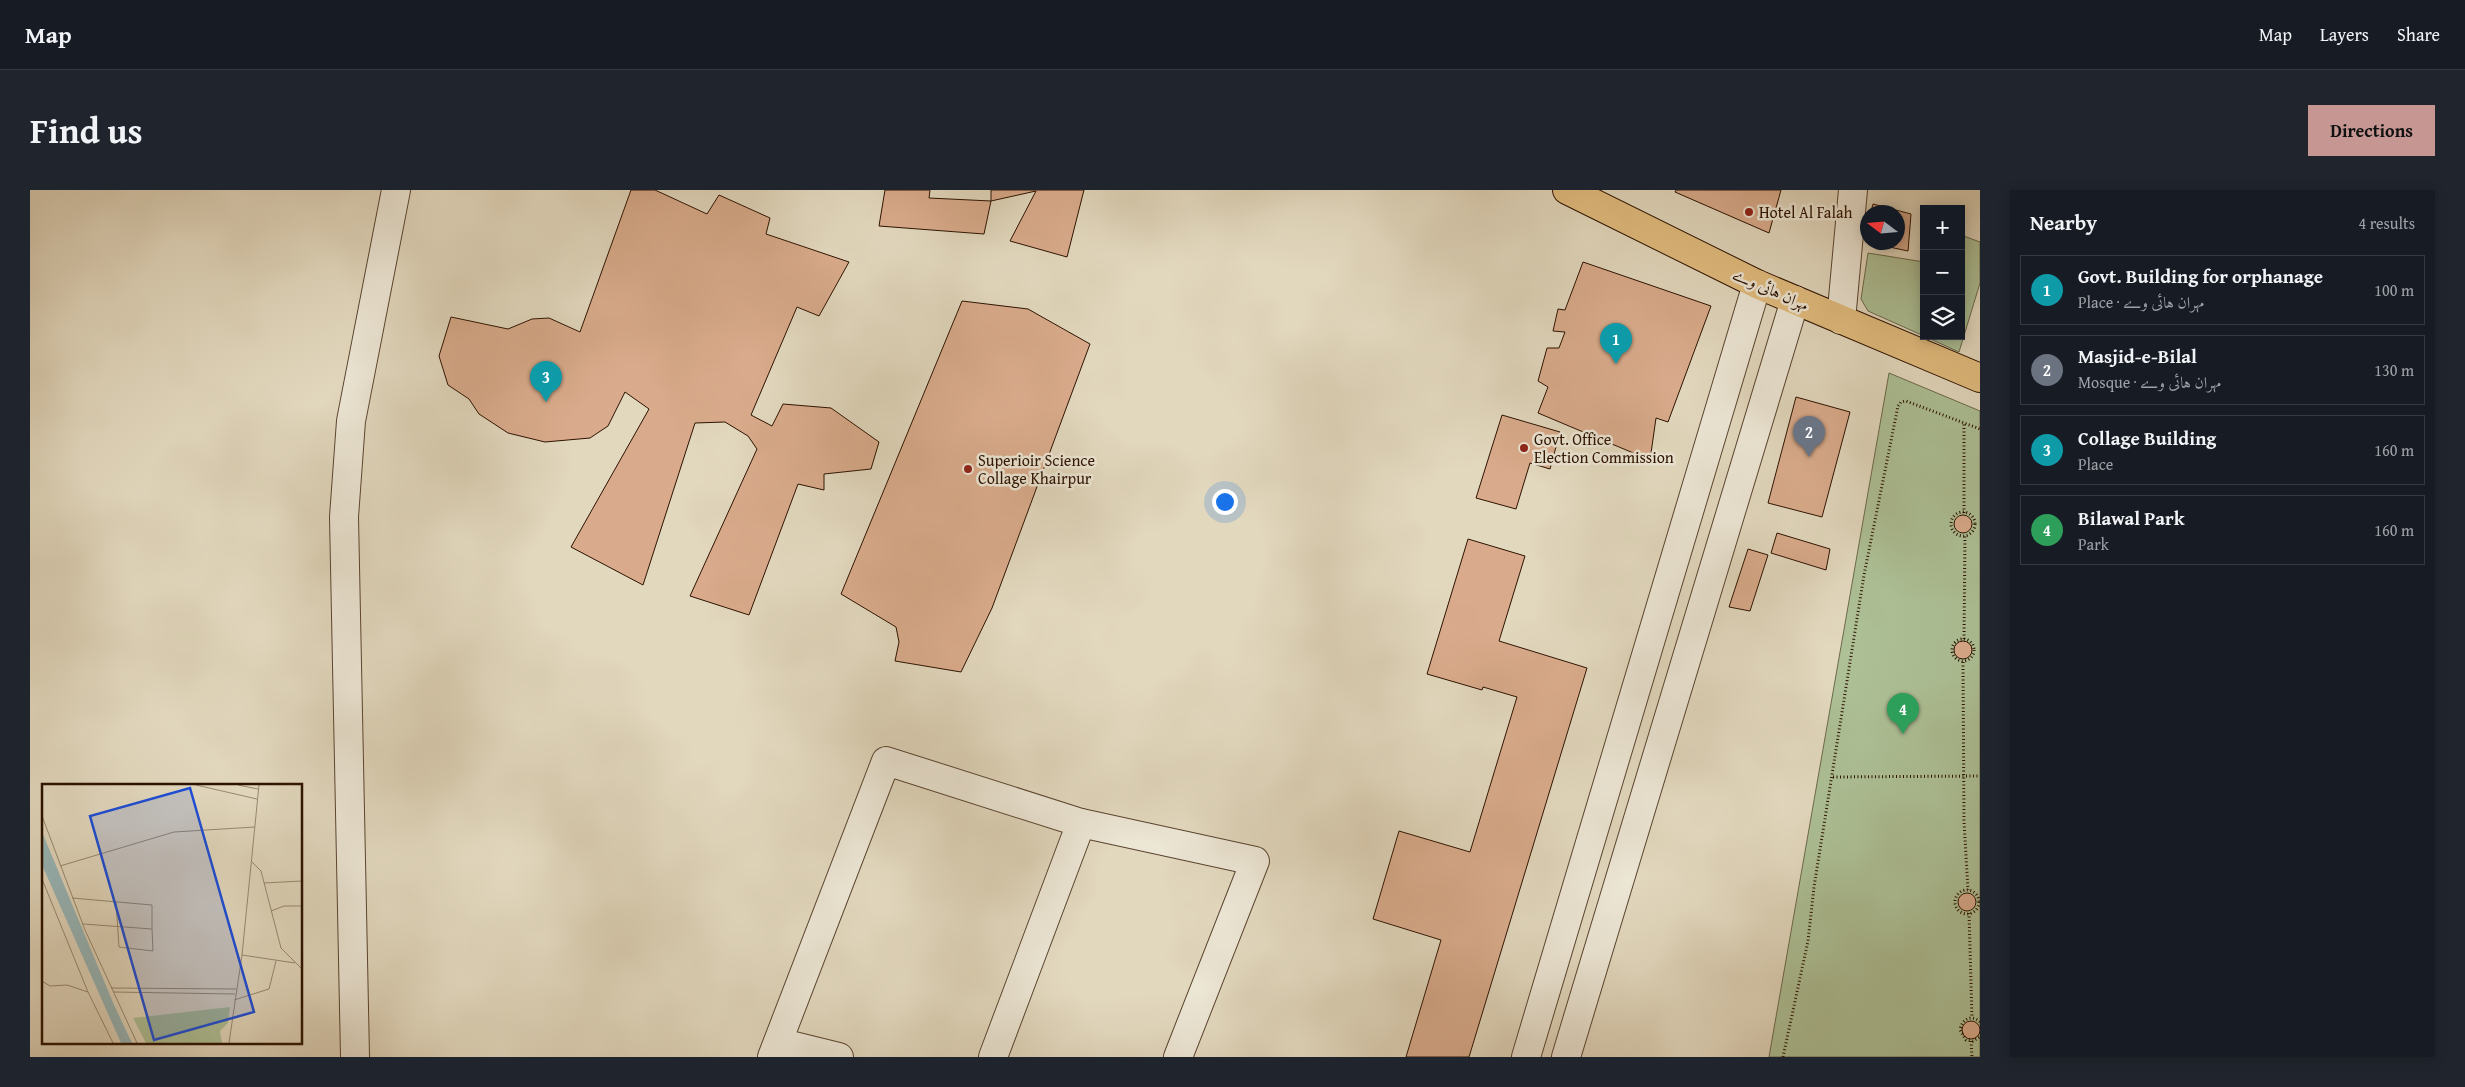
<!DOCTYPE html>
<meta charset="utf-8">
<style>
body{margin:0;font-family:"Gentium Book Plus",Amiri,serif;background:#20242c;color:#f1f3f6}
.controls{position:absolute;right:15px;top:15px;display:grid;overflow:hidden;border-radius:0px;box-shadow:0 2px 12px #0003}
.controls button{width:45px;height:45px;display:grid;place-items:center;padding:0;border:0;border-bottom:1px solid #363941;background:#171b24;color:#f1f3f6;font:25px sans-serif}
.compass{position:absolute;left:1830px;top:15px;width:45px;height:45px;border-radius:50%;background:#171b24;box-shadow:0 2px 12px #0003;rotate:286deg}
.you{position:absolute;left:1194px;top:311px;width:18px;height:18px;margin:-12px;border:4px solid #fff;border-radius:50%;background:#1a73e8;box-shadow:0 0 0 8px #1a73e833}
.badge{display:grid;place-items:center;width:32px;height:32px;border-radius:50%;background:#c59692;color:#fff;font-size:16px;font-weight:700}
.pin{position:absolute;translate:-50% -41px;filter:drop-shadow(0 1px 2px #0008)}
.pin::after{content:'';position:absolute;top:26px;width:18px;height:15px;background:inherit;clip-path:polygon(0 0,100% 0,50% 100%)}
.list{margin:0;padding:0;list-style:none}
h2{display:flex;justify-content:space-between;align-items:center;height:65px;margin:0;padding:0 20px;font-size:21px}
h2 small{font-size:16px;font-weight:400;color:#9ea1a6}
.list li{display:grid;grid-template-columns:32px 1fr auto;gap:15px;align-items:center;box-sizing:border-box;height:70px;margin:0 10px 10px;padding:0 10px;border:1px solid #363941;border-radius:0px}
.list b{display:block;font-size:19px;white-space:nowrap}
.list p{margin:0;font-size:16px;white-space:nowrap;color:#9ea1a6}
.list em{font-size:16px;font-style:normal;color:#9ea1a6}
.icon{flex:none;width:28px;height:28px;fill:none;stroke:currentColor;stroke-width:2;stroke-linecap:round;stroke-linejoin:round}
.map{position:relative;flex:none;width:1950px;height:867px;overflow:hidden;border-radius:0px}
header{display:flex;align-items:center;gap:30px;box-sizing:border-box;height:70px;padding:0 25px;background:#171b24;border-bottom:1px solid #363941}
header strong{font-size:24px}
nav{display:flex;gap:28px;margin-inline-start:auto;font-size:18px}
.intro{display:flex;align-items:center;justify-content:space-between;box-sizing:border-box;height:120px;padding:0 30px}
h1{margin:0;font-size:35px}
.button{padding:12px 22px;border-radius:0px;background:#c59692;color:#111;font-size:18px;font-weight:700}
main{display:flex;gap:30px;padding:0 30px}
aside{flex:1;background:#171b24;border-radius:0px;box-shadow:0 2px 12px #0003}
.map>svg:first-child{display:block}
</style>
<header>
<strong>Map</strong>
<nav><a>Map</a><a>Layers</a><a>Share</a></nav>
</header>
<div class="intro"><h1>Find us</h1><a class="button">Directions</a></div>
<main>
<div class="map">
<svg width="1950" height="867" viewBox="0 0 1950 867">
<rect width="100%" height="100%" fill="#e2d8be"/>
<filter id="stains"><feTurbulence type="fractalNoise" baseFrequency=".004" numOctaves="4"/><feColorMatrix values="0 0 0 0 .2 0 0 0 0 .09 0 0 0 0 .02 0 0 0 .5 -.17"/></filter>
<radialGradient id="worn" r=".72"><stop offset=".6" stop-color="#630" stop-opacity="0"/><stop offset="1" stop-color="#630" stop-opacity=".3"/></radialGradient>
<g fill="#adc096" stroke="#6c694b">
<path d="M1931 45 1950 52V93L1929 162 1894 146H1931Z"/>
<path d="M1838 63 1894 72V146L1838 121 1831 109Z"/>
<path d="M1859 183 1950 221V867H1739Z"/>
</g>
<g fill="#d9ab8c" stroke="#2c1200">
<path d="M601 0H625L677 24 689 5 740 28 736 44 819 72 789 126 767 117 721 225 742 236 753 214 801 218 849 252 841 279 794 284V300L768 294 719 425 660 406 727 259 718 246 695 232 665 233 613 395 541 357 619 219 595 202 578 236 560 248 515 252 478 243 449 224 439 209 418 195 409 166 421 127 478 139 502 129 519 128 550 142Z"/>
<path d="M855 0H900L899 8 961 11 954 44 849 36Z"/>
<path d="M961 0H1054L1037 67 980 51 1006 1 961 11Z"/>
<path d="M1646 0H1751L1739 43 1645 2Z"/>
<path d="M1843 14 1881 24 1878 61 1836 52 1838 44V52H1868V22H1841Z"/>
<path d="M1553 72 1681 116 1638 232 1626 228 1620 270 1508 223 1518 197 1508 191 1517 158H1529L1535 142 1523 141 1528 119 1535 120Z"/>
<path d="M932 111 998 119 1060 154 962 418 931 482 865 471 869 452 866 437 811 404Z"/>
<path d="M1766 207 1820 222 1792 327 1738 313Z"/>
<path d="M1472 225 1530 242 1520 279 1500 273 1486 319 1446 308Z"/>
<circle cx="1933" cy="334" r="9"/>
<path d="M1747 343 1800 359 1796 380 1741 363Z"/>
<path d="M1438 349 1495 366 1469 451 1557 478 1439 867H1376L1411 750 1343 729 1369 641 1440 662 1487 507 1453 497 1452 500 1397 484Z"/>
<path d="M1718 359 1738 365 1720 421 1699 417Z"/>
<circle cx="1933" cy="460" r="9"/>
<circle cx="1937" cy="712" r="9"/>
<circle cx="1941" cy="840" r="9"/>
</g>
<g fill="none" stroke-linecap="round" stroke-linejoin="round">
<g stroke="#5a4430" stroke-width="30">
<g id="minor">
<path d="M1811 130 1823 0"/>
<path d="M1051 633 1225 671 1148 867"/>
<path d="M748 852 809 867"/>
<path d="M325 867 314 327 321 231 366 0"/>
<path d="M742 867 856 571 1051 633 963 867"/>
<path d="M1496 867 1727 94"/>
<path d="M1536 867 1765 110"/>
</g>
</g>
<g stroke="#2c1200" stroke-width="30">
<path id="major" d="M1537 0 1727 94 1950 188"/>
</g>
<g stroke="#2c1200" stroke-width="3" stroke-dasharray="1 2.5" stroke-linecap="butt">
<circle cx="1933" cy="334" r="12"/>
<path d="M1934 323V233"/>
<circle cx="1933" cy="460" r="11"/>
<path d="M1934 449 1935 346"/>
<path d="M1933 472 1934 631 1938 700"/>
<path d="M1803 587 1950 586"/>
<circle cx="1937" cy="712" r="12"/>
<path d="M1939 723 1942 828"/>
<path d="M1950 832C1941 824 1932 829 1930 840L1936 850 1943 851 1950 847"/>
<path d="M1941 851 1942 867"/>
<path d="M1753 867 1778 751 1784 697 1834 385 1868 216 1871 212 1876 211 1950 239"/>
</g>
<use href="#minor" stroke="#ece6d5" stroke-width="28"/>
<use href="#major" stroke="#e1bc7f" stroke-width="28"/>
</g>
<g fill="#8f2418" stroke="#ece6d5" stroke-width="2">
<circle cx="1719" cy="22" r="5"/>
<circle cx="1494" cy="258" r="5"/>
<circle cx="938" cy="279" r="5"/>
</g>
<g text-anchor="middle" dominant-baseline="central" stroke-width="5" stroke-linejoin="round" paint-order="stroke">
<g font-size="16" fill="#2c1200" stroke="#ece6d5" text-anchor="start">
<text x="1729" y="22">Hotel Al Falah</text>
<text x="1504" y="249">Govt. Office<tspan x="1504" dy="18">Election Commission</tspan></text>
<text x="948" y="270">Superioir Science<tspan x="948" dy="18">Collage Khairpur</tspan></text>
</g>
<g font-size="16" fill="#2c1200" stroke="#ece6d5">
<text transform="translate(1741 99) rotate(24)">مہران ہائی وے</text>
</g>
</g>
<g transform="translate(12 594)">
<rect width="260" height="260" fill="#e2d8be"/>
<path d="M188 223 186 239 178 247 180 259H104L91 234Z" fill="#adc096"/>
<path d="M0 48 72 221 90 259H79L0 81Z" fill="#98b8ba"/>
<path fill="none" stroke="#998972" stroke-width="1" d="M154 1 215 15M196 1 216 5M0 32 43 146 95 259M210 78 219 87 239 164 260 185M18 82 132 48 213 43M0 95 46 208 71 259M222 99 260 97M30 114 110 121V145L41 140M74 118 77 163 111 167 110 145M229 127 242 122H260M200 171 253 179M0 197 8 202 25 201 46 208M69 204 194 205M71 208 193 210M192 216 227 205 234 177M187 259 200 171 217 1"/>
<path fill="#1d4ed8" fill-opacity="0.15" stroke="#1d4ed8" stroke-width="2.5" d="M148 4 212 228 112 256 48 32Z"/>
<rect width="260" height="260" fill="none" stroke="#2c1200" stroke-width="2.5"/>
</g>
<rect width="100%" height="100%" filter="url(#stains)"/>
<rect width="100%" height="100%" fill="url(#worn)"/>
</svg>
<div class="controls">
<button>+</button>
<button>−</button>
<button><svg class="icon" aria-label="layers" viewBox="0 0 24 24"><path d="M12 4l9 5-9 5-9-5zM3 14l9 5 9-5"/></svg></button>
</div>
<svg class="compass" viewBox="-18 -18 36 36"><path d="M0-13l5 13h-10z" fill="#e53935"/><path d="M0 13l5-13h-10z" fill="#9ea1a6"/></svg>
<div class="you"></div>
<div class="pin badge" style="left:1586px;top:174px;background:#0f9aa8">1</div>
<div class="pin badge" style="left:1779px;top:267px;background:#6b7280">2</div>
<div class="pin badge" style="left:516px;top:212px;background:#0f9aa8">3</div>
<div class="pin badge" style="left:1873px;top:544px;background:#2e9e5b">4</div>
</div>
<aside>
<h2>Nearby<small>4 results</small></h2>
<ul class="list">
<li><span class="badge" style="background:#0f9aa8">1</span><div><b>Govt. Building for orphanage</b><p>Place · مہران ہائی وے</p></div><em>100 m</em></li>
<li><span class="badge" style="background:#6b7280">2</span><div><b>Masjid-e-Bilal</b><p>Mosque · مہران ہائی وے</p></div><em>130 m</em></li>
<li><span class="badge" style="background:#0f9aa8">3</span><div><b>Collage Building</b><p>Place</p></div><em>160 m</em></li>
<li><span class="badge" style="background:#2e9e5b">4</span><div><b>Bilawal Park</b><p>Park</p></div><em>160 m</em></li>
</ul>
</aside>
</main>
